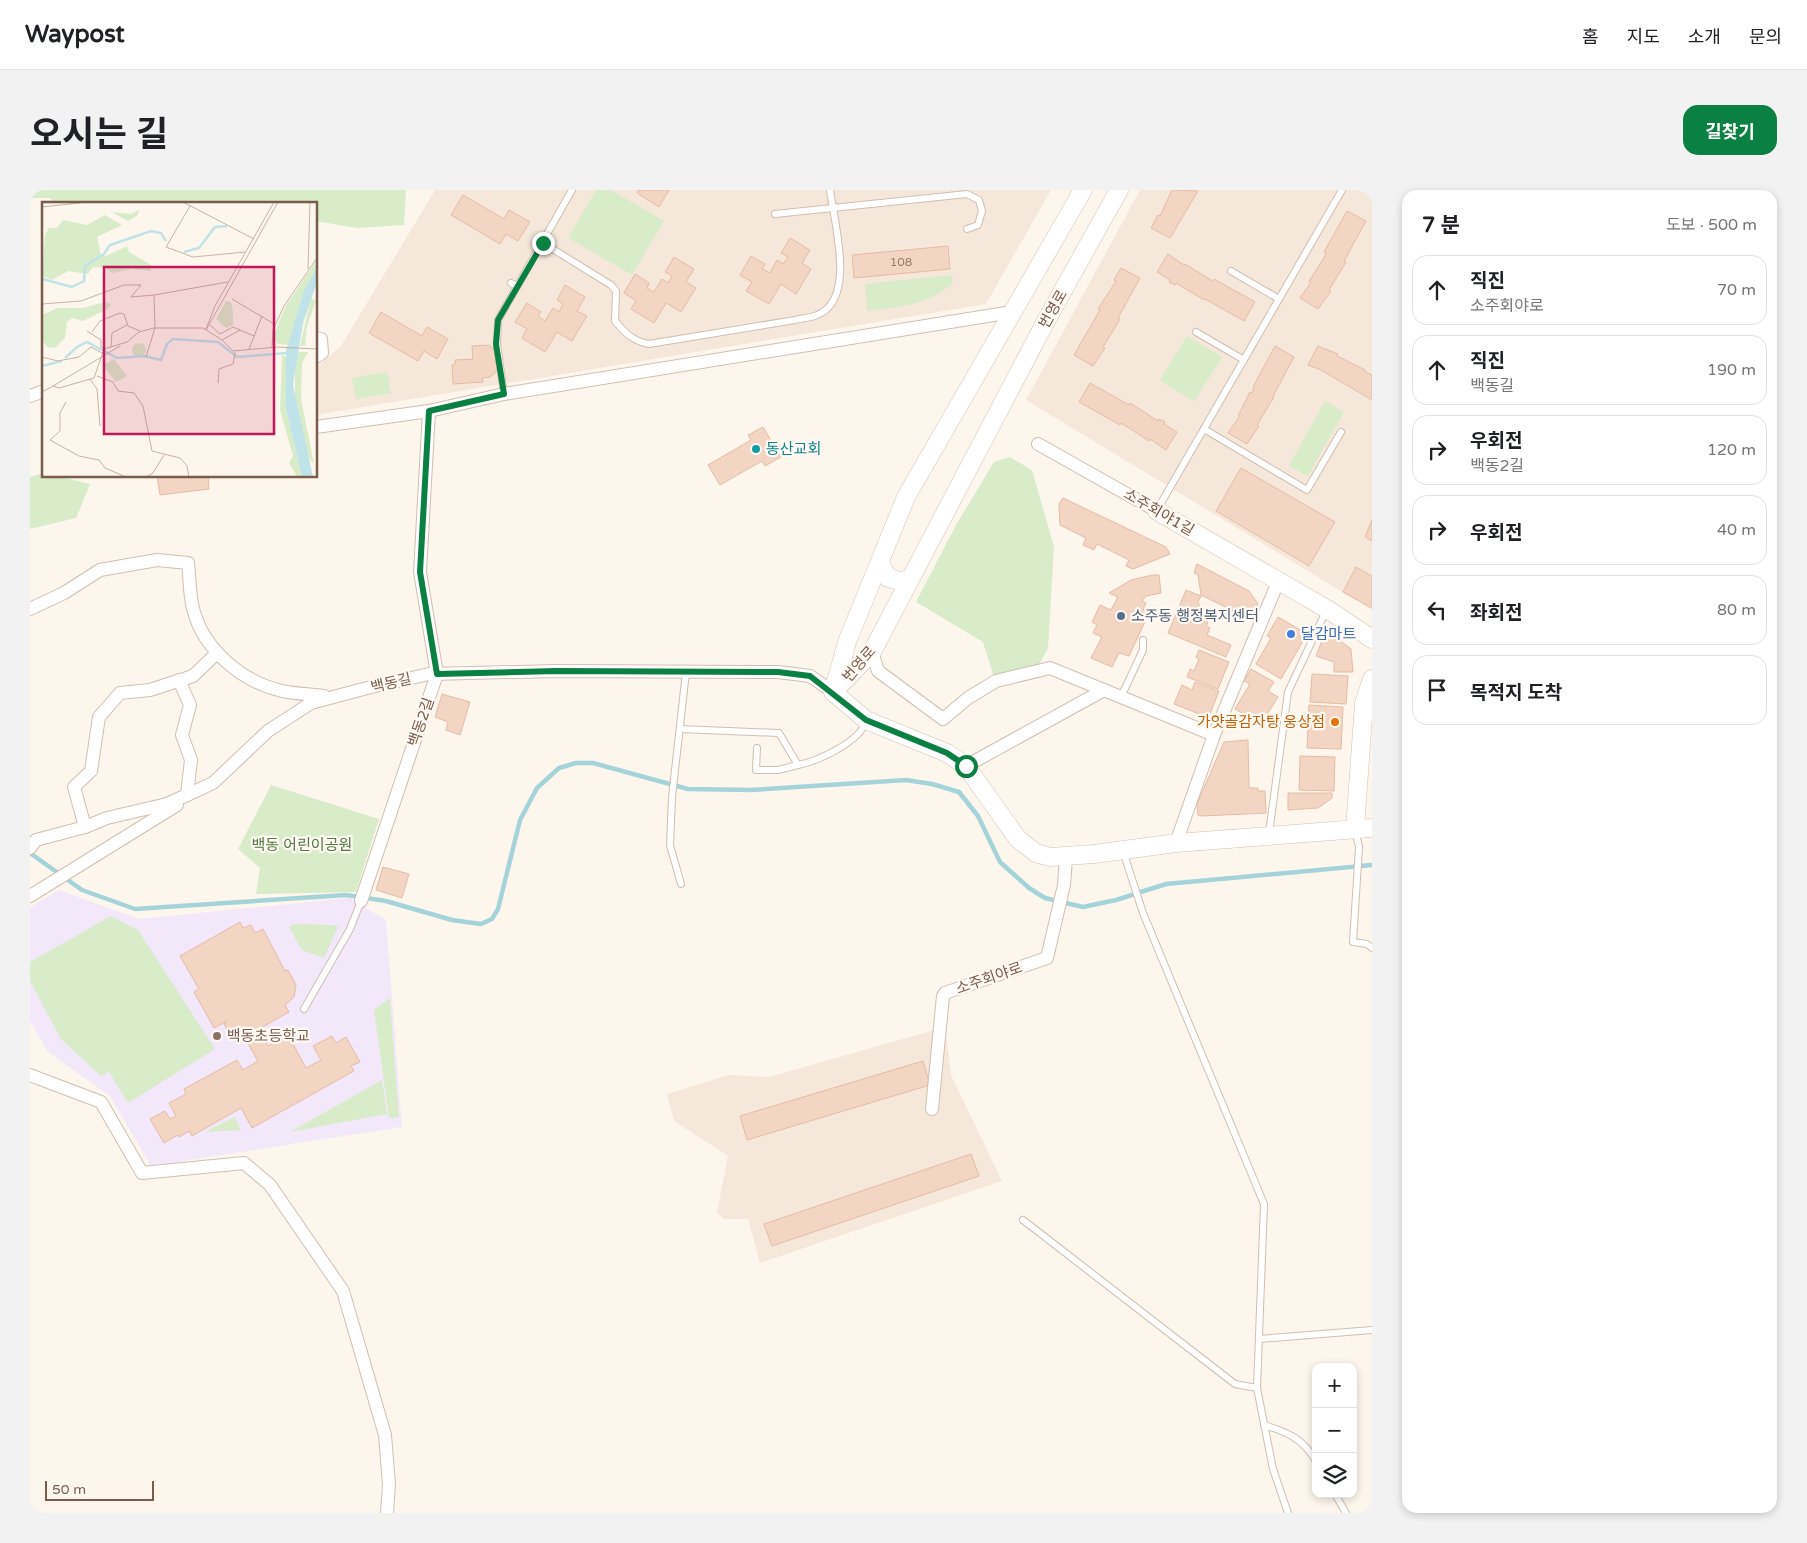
<!DOCTYPE html>
<html lang="ko">
<meta charset="utf-8">
<style>
body{margin:0;font-family:"Varela Round","Noto Sans KR",sans-serif;background:#f2f2f2;color:#202124}
.controls{position:absolute;right:15px;bottom:15px;display:grid;overflow:hidden;border-radius:10px;box-shadow:0 2px 8px #0003}
.controls button{width:45px;height:45px;display:grid;place-items:center;padding:0;border:0;border-bottom:1px solid #e0e0e0;background:#fff;color:#202124;font:25px sans-serif}
.scale{position:absolute;left:15px;bottom:12px;width:109px;box-sizing:border-box;padding-left:5px;border:2px solid #7a5c4d;border-top:0;font-size:14px;line-height:18px;white-space:nowrap;color:#7a5c4d;-webkit-text-stroke:4px #fffaf3;paint-order:stroke}
.stop{position:absolute;width:15px;height:15px;margin:-11px;border:4px solid #0b8043;border-radius:50%;background:#fff}
.stop.end{background:#0b8043;border-color:#fff;box-shadow:0 1px 5px #0008}
.list{margin:0;padding:0;list-style:none}
h2{display:flex;justify-content:space-between;align-items:center;height:65px;margin:0;padding:0 20px;font-size:21px}
h2 small{font-size:16px;font-weight:400;color:#757577}
.list li{display:grid;grid-template-columns:32px 1fr auto;gap:15px;align-items:center;box-sizing:border-box;height:70px;margin:0 10px 10px;padding:0 10px;border:1px solid #e0e0e0;border-radius:15px}
.list b{display:block;font-size:19px;white-space:nowrap}
.list p{margin:0;font-size:16px;white-space:nowrap;color:#757577}
.list em{font-size:16px;font-style:normal;color:#757577}
.icon{flex:none;width:28px;height:28px;fill:none;stroke:currentColor;stroke-width:2;stroke-linecap:round;stroke-linejoin:round}
.map{position:relative;flex:none;width:1342px;height:1323px;overflow:hidden;border-radius:15px}
header{display:flex;align-items:center;gap:30px;box-sizing:border-box;height:70px;padding:0 25px;background:#fff;border-bottom:1px solid #e0e0e0}
header strong{font-size:24px}
nav{display:flex;gap:28px;margin-inline-start:auto;font-size:18px}
.intro{display:flex;align-items:center;justify-content:space-between;box-sizing:border-box;height:120px;padding:0 30px}
h1{margin:0;font-size:35px}
.button{padding:12px 22px;border-radius:15px;background:#0b8043;color:#fff;font-size:18px;font-weight:700}
main{display:flex;gap:30px;padding:0 30px}
aside{flex:1;background:#fff;border-radius:15px;box-shadow:0 2px 8px #0003}
.map>svg:first-child{display:block}
</style>
<header>
<strong>Waypost</strong>
<nav><a>홈</a><a>지도</a><a>소개</a><a>문의</a></nav>
</header>
<div class="intro"><h1>오시는 길</h1><a class="button">길찾기</a></div>
<main>
<div class="map">
<svg width="1342" height="1323" viewBox="0 0 1342 1323">
<rect width="100%" height="100%" fill="#fdf6ec"/>
<g fill="#f5e8da">
<path d="M405 0H1021L956 114 286 225V178L311 156Z"/>
<path d="M1110 0H1342V420L996 210Z"/>
<path d="M915 837 921 885 972 991 730 1073 718 1029H694L687 1022 698 966 644 931 637 904 699 885 739 887Z"/>
</g>
<path fill="#f3e8fa" d="M29 700 109 729 320 708 356 730 372 937 121 976 80 906 18 862 0 831V717Z"/>
<g fill="#d8ecc9">
<path d="M0 0H376L374 35 327 38 286 31V14H26L20 8H0Z"/>
<path d="M566 0H581L634 31 602 85 538 48Z"/>
<path d="M922 85 923 93C900 115 868 117 837 121L835 94Z"/>
<path d="M1157 146 1192 167 1164 212 1130 190Z"/>
<path d="M357 182 361 203 326 209 322 188Z"/>
<path d="M1295 211 1314 222 1278 286 1259 276Z"/>
<path d="M980 267 1002 280 1024 357 1018 458 1009 475 964 487 953 452 886 412 926 335 964 272Z"/>
<path d="M13 283 14 286H28L60 294 46 328 0 339V287Z"/>
<path d="M241 595 349 629 326 702 226 704 230 678 208 659Z"/>
<path d="M81 726 108 740 185 859 98 913 79 882 71 886 31 849 0 791V772Z"/>
<path d="M265 734 303 735 308 737 294 768 272 760 259 737Z"/>
<path d="M360 808 369 927 359 928 344 820Z"/>
<path d="M352 890 357 924 260 942Z"/>
<path d="M205 927 211 940 175 942Z"/>
</g>
<g fill="none" stroke-linecap="round" stroke-linejoin="round">
<path stroke="#a5d3da" stroke-width="4.5" d="M0 663 52 700 105 719 316 705 356 711 422 730 451 734 462 729 468 719 490 630 507 598 529 578 546 573H563L658 599 722 600 876 590 902 594 929 602 948 626 970 672 999 698 1015 708 1053 717 1086 710 1136 694 1342 675"/>
</g>
<g fill="#f3d5c3" stroke="#e6bba3">
<path d="M608 0H639L629 17 607 3Z"/>
<path d="M1142 0 1168 1 1140 48 1121 38 1128 25 1130 26Z"/>
<path d="M433 5 474 29 479 20 500 32 488 51 476 44 470 54 421 25Z"/>
<path d="M1317 21 1336 31 1314 71 1316 72 1299 100 1301 101 1288 119 1270 108 1281 92 1279 91 1294 68 1296 63 1294 62Z"/>
<path d="M760 48 780 60 772 73 781 79 766 104 751 94 739 114 716 101 722 92 710 85 721 66 735 74 732 79 740 83 747 70 753 74 758 67 751 63Z"/>
<path d="M918 56 920 79 824 88 822 65Z"/>
<path d="M1138 64 1154 75 1155 74 1178 88 1183 91 1184 89 1225 112 1214 131 1175 109 1174 110 1146 93 1145 95 1139 92 1140 90 1127 82Z"/>
<path d="M644 67 664 79 656 92 666 98 651 122 636 113 624 133 601 119 606 111 594 103 605 84 619 93 617 98 624 102 632 89 638 93 642 86 635 82Z"/>
<path d="M1091 78 1110 88 1088 128 1090 129 1073 157 1075 158 1063 176 1044 165 1070 120 1068 119 1086 91 1084 90Z"/>
<path d="M535 95 555 107 547 121 557 126 542 151 527 142 515 162 492 148 497 139 485 132 497 113 511 122 508 126 515 131 523 118 529 122 533 114 527 110Z"/>
<path d="M351 122 392 146 397 137 418 149 407 169 394 161 388 171 339 143Z"/>
<path d="M459 155 464 159 467 180 464 184 460 187 452 188 453 192 423 194 422 175 425 174V170L443 169 442 156Z"/>
<path d="M1245 156 1264 167 1243 206 1244 207 1227 235 1229 236 1217 254 1198 243 1209 227 1208 226 1220 202 1222 203 1224 198 1223 197Z"/>
<path d="M1288 156 1308 164 1307 166 1335 180 1334 181 1342 185V210L1291 180 1278 175Z"/>
<path d="M1060 193 1099 215 1100 213 1128 231 1129 229 1135 232 1134 234 1147 242 1136 260 1120 249 1119 251 1096 236 1091 233 1090 235 1049 212Z"/>
<path d="M733 237 751 267 735 276 732 271 690 295 678 275 721 250 718 245Z"/>
<path d="M1211 278 1305 332 1279 376 1186 321Z"/>
<path d="M127 286H178L179 299 130 305Z"/>
<path d="M1033 308 1136 357 1140 364 1103 379 1096 376 1099 370 1067 354 1064 360 1053 355 1056 348 1030 335 1029 314Z"/>
<path d="M1342 330V351L1335 347Z"/>
<path d="M1167 374 1219 401 1228 414 1220 429 1171 405 1168 385 1164 383Z"/>
<path d="M1326 377 1342 386V418L1313 402Z"/>
<path d="M1123 385H1129L1131 403 1116 406 1112 411 1116 413 1113 419 1120 421 1099 466 1089 463 1082 477 1061 468 1072 447 1063 443 1067 435 1062 432 1070 415 1081 420 1088 407 1079 403 1101 390Z"/>
<path d="M1156 400 1171 406 1168 412 1178 432 1176 436 1180 438 1177 445 1201 455 1196 467 1138 443Z"/>
<path d="M1248 427 1277 444 1251 489 1226 474 1241 448 1237 446Z"/>
<path d="M1296 440 1321 459 1323 482H1304V472L1286 466Z"/>
<path d="M1169 460 1199 472 1188 499 1157 487 1160 479 1164 481 1169 469 1166 467Z"/>
<path d="M1221 479 1244 492 1238 501 1248 507 1231 534 1205 519 1220 494 1214 491Z"/>
<path d="M1282 484 1318 486 1316 514 1280 512Z"/>
<path d="M1165 492 1189 501 1180 524 1174 526 1144 514 1152 495 1162 500Z"/>
<path d="M412 504 440 512 430 545 416 540 418 532 405 527Z"/>
<path d="M1279 515 1313 517 1311 559 1277 558Z"/>
<path d="M1210 525 1218 528 1215 535 1207 531Z"/>
<path d="M1218 550 1219 598H1228V601H1235L1236 623 1172 626 1168 625 1167 614 1194 552Z"/>
<path d="M1270 566 1305 567 1304 601 1269 600Z"/>
<path d="M1258 603H1302V608L1288 618 1258 620Z"/>
<path d="M353 677 379 684 372 708 346 700Z"/>
<path d="M210 732 213 738 221 735 225 743 233 739 255 781 258 780 266 795 264 807 255 815 259 822 229 839 238 856 257 843 276 878 291 870 283 856 302 846 306 853 316 847 330 872 321 876 324 881 222 938 211 918 162 946 159 941 149 947 148 945 134 953 120 929 135 921 140 929 146 926 139 913 156 904 154 899 207 870 213 880 228 871 212 843 202 848 194 834 197 831 184 838 164 802 169 799 150 766Z"/>
<path d="M893 871 900 895 717 950 710 926Z"/>
<path d="M941 964 949 986 742 1056 734 1034Z"/>
</g>
<g fill="none" stroke-linecap="round" stroke-linejoin="round">
<g stroke="#d1beb0" stroke-width="8">
<g id="lane">
<path d="M745 24 937 4 949 10 952 21 948 35 937 39"/>
<path d="M513 53 581 95 586 101 585 131C595 143 603 151 619 154L765 130C772 128 781 128 787 125 827 110 804 32 800 0"/>
<path d="M1201 81 1249 109"/>
<path d="M481 93 487 96"/>
<path d="M1166 142 1214 170"/>
<path d="M474 204 467 154 468 130 542 0"/>
<path d="M1174 239 1277 300 1311 242"/>
<path d="M1127 320 1312 0"/>
<path d="M1091 507 1113 460V450"/>
<path d="M650 539 749 543 768 575C788 571 830 552 836 531"/>
<path d="M727 558 726 580H748L768 575"/>
<path d="M1325 640 1329 657 1323 752 1337 754 1342 758"/>
<path d="M1239 643 1258 502 1296 421"/>
<path d="M1093 661 1113 723 1234 1014 1227 1198 1243 1279 1258 1323"/>
<path d="M651 694 640 655 642 607 656 482"/>
<path d="M274 819 320 739 331 711"/>
<path d="M993 1030 1205 1194 1227 1198"/>
<path d="M1229 1149 1342 1140"/>
<path d="M1234 1235C1258 1242 1273 1249 1286 1271"/>
<path d="M1305 1304 1316 1323"/>
</g>
</g>
<g stroke="#d1beb0" stroke-width="14">
<g id="street">
<path d="M286 148 291 149 292 163 286 167"/>
<path d="M0 206 14 201"/>
<path d="M399 221 474 204 982 122"/>
<path d="M286 237 399 221 390 382 407 484 331 711"/>
<path d="M1008 254 1127 321"/>
<path d="M0 419 34 403 70 380 127 370 158 373C160 388 159 407 164 422 175 461 213 492 252 501 266 504 280 504 294 506"/>
<path d="M842 462 848 481 913 529 938 508 966 491 1020 478 1184 545"/>
<path d="M149 490 160 515 152 545 161 570 157 605"/>
<path d="M936 576 1074 500"/>
<path d="M55 637 44 597 61 581 69 527 90 503 120 500 163 486 187 463"/>
<path d="M1146 653 1184 545 1248 392"/>
<path d="M0 658 6 650 55 637 77 628 137 614 157 605 183 593 238 541 281 513 337 498 399 484 526 481 748 482 780 486 803 502"/>
<path d="M0 706 147 615"/>
<path d="M0 885 71 912 112 983 214 973 240 995 313 1101 355 1245 359 1294 357 1323"/>
<path d="M902 919 913 806 915 803 1017 768 1034 695 1036 668"/>
</g>
</g>
<g stroke="#d6c0b0" stroke-width="19">
<g id="secondary">
<path d="M1127 321 1297 419 1342 449"/>
<path d="M850 373 858 388 870 391 880 389"/>
<path d="M804 499 817 452 876 307 1053 0"/>
<path d="M803 502 836 530 917 563 936 576 988 649 1006 663 1020 667 1064 664 1146 653 1342 638"/>
<path d="M803 502 842 462 1017 129 1089 0"/>
<path d="M1325 639 1334 513 1342 489"/>
</g>
</g>
<use href="#lane" stroke="#fff" stroke-width="6"/>
<use href="#street" stroke="#fff" stroke-width="12"/>
<use href="#secondary" stroke="#fff" stroke-width="18"/>
</g>
<g fill="none" stroke-linecap="round" stroke-linejoin="round">
<path stroke="#0b8043" stroke-width="6" d="M513 53 468 130 466 154 474 204 399 221 390 382 407 484 526 481 748 482 780 486 836 530 917 563 936 576"/>
</g>
<circle fill="#0f9aa8" stroke="#fffaf3" stroke-width="2" cx="726" cy="259" r="5"/>
<circle fill="#5c6f8a" stroke="#fffaf3" stroke-width="2" cx="1091" cy="426" r="5"/>
<circle fill="#3f7fe0" stroke="#fffaf3" stroke-width="2" cx="1261" cy="444" r="5"/>
<circle fill="#e8710a" stroke="#fffaf3" stroke-width="2" cx="1305" cy="532" r="5"/>
<circle fill="#8d6e63" stroke="#fffaf3" stroke-width="2" cx="187" cy="846" r="5"/>
<g text-anchor="middle" dominant-baseline="central" stroke-width="4.5" stroke-linejoin="round" paint-order="stroke">
<g font-size="12" fill="#987a6a">
<text x="871" y="72">108</text>
</g>
<g font-size="15" fill="#7a5c4d" stroke="#fffaf3">
<text transform="translate(1023 119) rotate(-61)">번영로</text>
<text transform="translate(1129 322) rotate(30)">소주회야1길</text>
<text transform="translate(829 474) rotate(-49)">번영로</text>
<text transform="translate(361 493) rotate(-13)">백동길</text>
<text transform="translate(391 532) rotate(-71)">백동2길</text>
<text transform="translate(959 788) rotate(-19)">소주회야로</text>
</g>
<g font-size="15" fill="#0d838f" stroke="#fffaf3" text-anchor="start">
<text x="736" y="259">동산교회</text>
</g>
<g font-size="15" fill="#4e5e75" stroke="#fffaf3" text-anchor="start">
<text x="1101" y="426">소주동 행정복지센터</text>
</g>
<g font-size="15" fill="#366cbe" stroke="#fffaf3" text-anchor="start">
<text x="1271" y="444">달감마트</text>
</g>
<g font-size="15" fill="#c56008" stroke="#fffaf3" text-anchor="end">
<text x="1295" y="532">가얏골감자탕 웅상점</text>
</g>
<g font-size="15" fill="#537a41" stroke="#fffaf3">
<text x="272" y="655">백동 어린이공원</text>
</g>
<g font-size="15" fill="#785e54" stroke="#fffaf3" text-anchor="start">
<text x="197" y="846">백동초등학교</text>
</g>
</g>
<g transform="translate(12 12)">
<rect width="275" height="275" fill="#fdf6ec"/>
<path d="M97 8 96 13 86 19 70 10 89 12ZM63 13 80 23 55 35 59 53 64 54 85 44 87 50 109 63V69L89 67 70 71 64 66 51 65 46 72 26 69 10 78 0 74 3 33 7 26H15L21 18 45 23ZM275 58V66L260 95 247 140 246 143 236 142 232 139 233 130 243 105ZM269 96 274 99 265 124 263 144H258ZM184 99 189 100 191 110V123L184 126 174 117ZM63 100 69 102 67 106 41 119 30 116 25 120 23 136 13 146 5 145 0 138V113L15 106H41ZM90 148a7 7 0 1 1 14 0a7 7 0 1 1-14 0ZM257 150H266L260 161 259 197 272 262 265 254 253 201V158ZM240 152 245 156 244 207 260 275H255L247 261 251 254 238 208ZM72 157 85 174 74 180 61 163Z" fill="#d8ecc9"/>
<path d="M275 66V80L261 121 251 183 271 275H260L244 207V149L262 88Z" fill="#bfe3e8"/>
<path fill="none" stroke="#bfe3e8" stroke-width="2.5" d="M142 50 157 46 173 25 185 24M0 77 30 85 42 79 43 64 62 52 68 43 109 29 119 31 124 39M23 156 35 145 45 140 75 156 102 154 119 158 125 142 131 137 176 140 195 155 245 151M0 164 20 159"/>
<path fill="none" stroke="#c5b3a7" stroke-width="1" d="M141 0 212 37M148 4 124 45 151 55 203 50M0 5 46 0M266 67 268 0M112 93 186 80M190 97 234 123M0 102 39 99 82 83H99L89 95 112 93 113 126 104 155M168 123 178 132 191 125 212 134M164 127 173 104 232 0M164 128 236 0M45 129 59 138V145L62 147M50 130 58 119 78 111 82 112 86 124 98 129M180 138 198 128M69 145 70 131 85 123M230 146 231 128 242 104 275 56M207 147 220 114M0 155 16 159 37 155 49 145 60 151M55 174 71 180 76 189 92 191 101 204 110 249 138 256 145 264 147 275M48 177 55 187 58 224M176 181 177 167 191 162 193 150M11 184 78 144M0 190 11 184 17 186 52 176 62 147 85 140 97 130 112 126H161L180 138 191 149 235 145 275 147M24 200 18 211V229L8 238 37 254 57 258 63 266 84 275M104 275 111 271 122 253"/>
<path fill="#c2185b" fill-opacity="0.15" stroke="#c2185b" stroke-width="2.5" d="M62 65H232V232H62Z"/>
<rect width="275" height="275" fill="none" stroke="#7a5c4d" stroke-width="2.5"/>
</g>
</svg>
<div class="controls">
<button>+</button>
<button>−</button>
<button><svg class="icon" aria-label="layers" viewBox="0 0 24 24"><path d="M12 4l9 5-9 5-9-5zM3 14l9 5 9-5"/></svg></button>
</div>
<div class="scale">50 m</div>
<div class="stop" style="left:936px;top:576px"></div>
<div class="stop end" style="left:513px;top:53px"></div>
</div>
<aside>
<h2>7 분<small>도보 · 500 m</small></h2>
<ul class="list">
<li><svg class="icon" aria-label="ahead" viewBox="0 0 24 24"><path d="M12 20V5M6 11l6-6 6 6"/></svg><div><b>직진</b><p>소주회야로</p></div><em>70 m</em></li>
<li><svg class="icon" aria-label="ahead" viewBox="0 0 24 24"><path d="M12 20V5M6 11l6-6 6 6"/></svg><div><b>직진</b><p>백동길</p></div><em>190 m</em></li>
<li><svg class="icon" aria-label="right" viewBox="0 0 24 24"><path d="M7 20v-9h11M14 6l5 5-5 5"/></svg><div><b>우회전</b><p>백동2길</p></div><em>120 m</em></li>
<li><svg class="icon" aria-label="right" viewBox="0 0 24 24"><path d="M7 20v-9h11M14 6l5 5-5 5"/></svg><div><b>우회전</b></div><em>40 m</em></li>
<li><svg class="icon" aria-label="left" viewBox="0 0 24 24"><path d="M17 20v-9H6M10 6l-5 5 5 5"/></svg><div><b>좌회전</b></div><em>80 m</em></li>
<li><svg class="icon" aria-label="arrive" viewBox="0 0 24 24"><path d="M6 21V4h12l-3 4 3 4H6"/></svg><div><b>목적지 도착</b></div></li>
</ul>
</aside>
</main>
